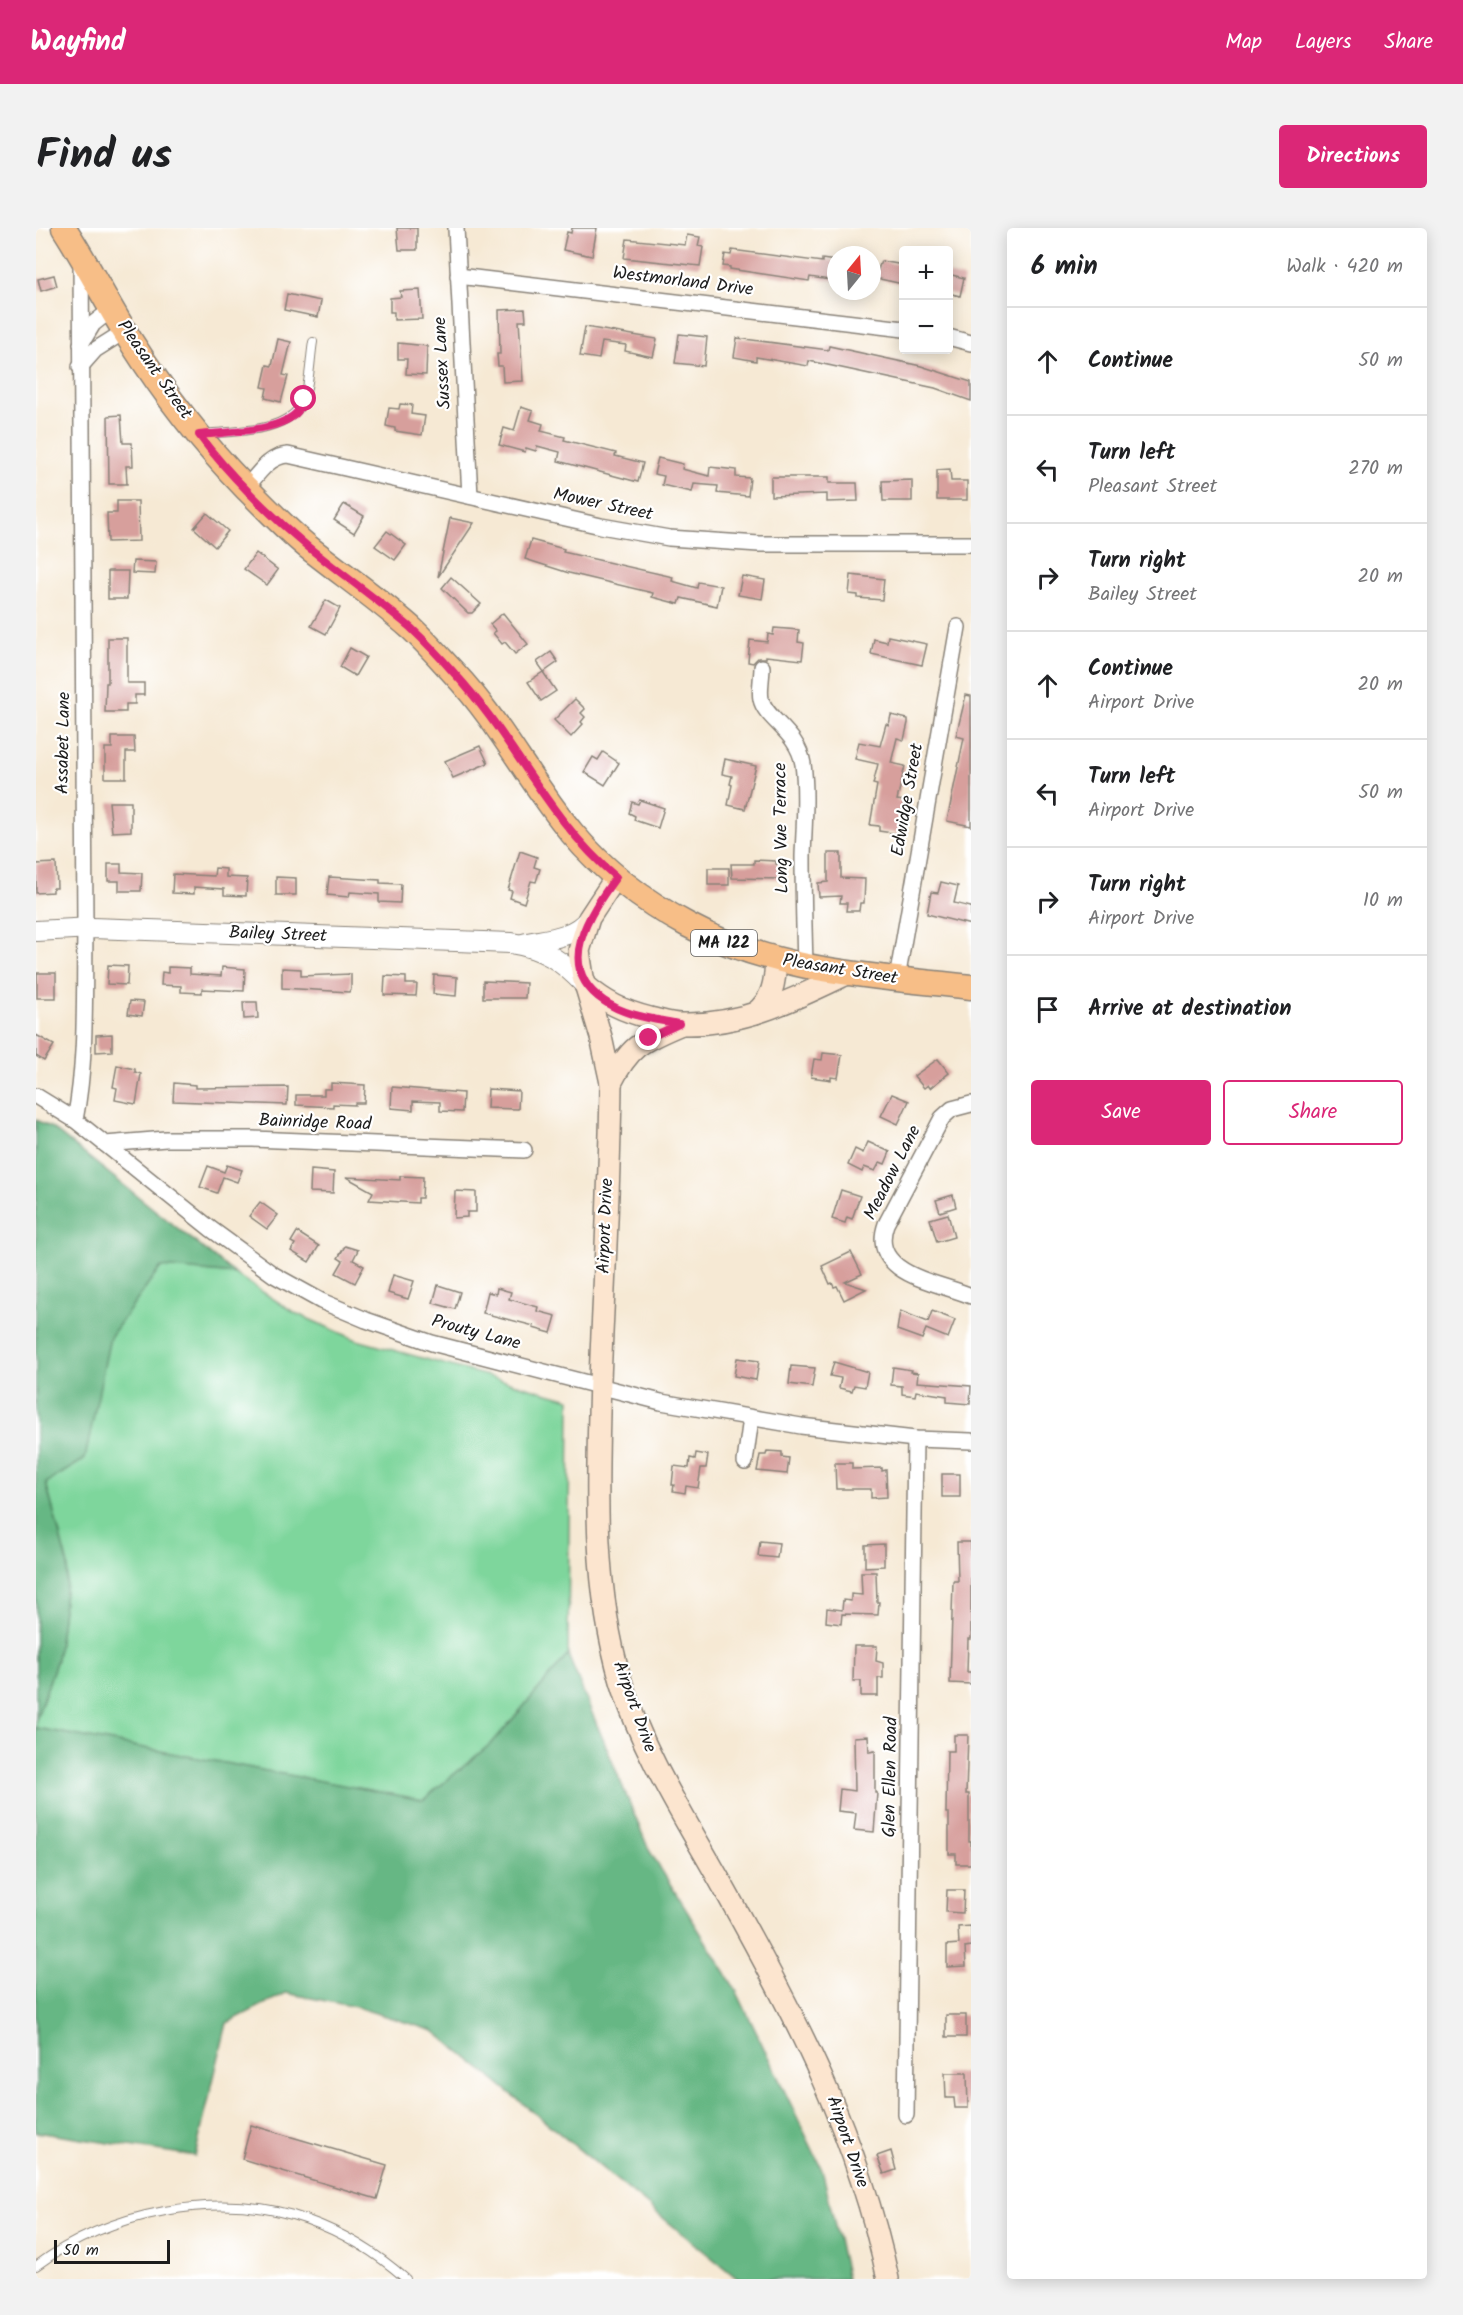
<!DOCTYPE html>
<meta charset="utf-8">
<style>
body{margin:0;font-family:Kalam,sans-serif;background:#f2f2f2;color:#202124}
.controls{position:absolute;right:18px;top:18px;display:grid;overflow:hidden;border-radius:6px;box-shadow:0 3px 15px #0003}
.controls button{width:54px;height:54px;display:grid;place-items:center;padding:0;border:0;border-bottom:2px solid #e0e0e0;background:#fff;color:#202124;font:30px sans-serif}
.compass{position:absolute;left:791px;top:18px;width:54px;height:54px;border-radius:50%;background:#fff;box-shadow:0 3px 15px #0003;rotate:18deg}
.scale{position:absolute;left:18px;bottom:15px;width:116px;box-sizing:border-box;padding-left:6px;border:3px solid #1c1c1c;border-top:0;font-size:16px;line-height:21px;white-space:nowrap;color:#1c1c1c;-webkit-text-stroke:4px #fff;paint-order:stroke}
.stop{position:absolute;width:18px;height:18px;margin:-14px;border:4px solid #db2777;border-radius:50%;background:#fff}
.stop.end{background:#db2777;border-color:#fff;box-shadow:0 2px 6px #0008}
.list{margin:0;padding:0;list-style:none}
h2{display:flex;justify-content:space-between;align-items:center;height:78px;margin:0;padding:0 24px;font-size:26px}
h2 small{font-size:20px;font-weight:400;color:#757577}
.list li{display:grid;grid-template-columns:39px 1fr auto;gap:18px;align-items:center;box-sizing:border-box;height:108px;padding:0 24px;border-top:2px solid #e0e0e0}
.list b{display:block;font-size:22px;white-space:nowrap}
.list p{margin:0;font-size:20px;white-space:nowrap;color:#757577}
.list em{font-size:20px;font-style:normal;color:#757577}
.actions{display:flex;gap:12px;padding:18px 24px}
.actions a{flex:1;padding:14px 0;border:2px solid #db2777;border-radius:6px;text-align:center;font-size:21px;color:#db2777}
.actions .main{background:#db2777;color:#fff}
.icon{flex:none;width:33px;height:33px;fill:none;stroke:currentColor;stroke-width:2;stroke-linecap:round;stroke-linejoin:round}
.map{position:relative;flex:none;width:935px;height:2051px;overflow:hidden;border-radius:6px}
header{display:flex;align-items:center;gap:36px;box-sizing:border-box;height:84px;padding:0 30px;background:#db2777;color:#fff}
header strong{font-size:28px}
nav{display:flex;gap:33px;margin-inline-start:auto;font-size:21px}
.intro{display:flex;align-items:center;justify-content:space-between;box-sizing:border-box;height:144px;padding:0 36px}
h1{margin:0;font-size:42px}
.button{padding:15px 27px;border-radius:6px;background:#db2777;color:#fff;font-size:21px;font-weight:700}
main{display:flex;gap:36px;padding:0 36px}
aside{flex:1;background:#fff;border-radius:6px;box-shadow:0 3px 15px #0003}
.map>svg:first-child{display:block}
</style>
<header>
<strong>Wayfind</strong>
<nav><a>Map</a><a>Layers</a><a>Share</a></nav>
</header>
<div class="intro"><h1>Find us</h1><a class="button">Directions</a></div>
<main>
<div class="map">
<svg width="935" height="2051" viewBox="0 0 935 2051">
<rect width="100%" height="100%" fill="#fff"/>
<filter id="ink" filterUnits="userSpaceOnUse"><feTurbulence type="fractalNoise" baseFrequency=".0167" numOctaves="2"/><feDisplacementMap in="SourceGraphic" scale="12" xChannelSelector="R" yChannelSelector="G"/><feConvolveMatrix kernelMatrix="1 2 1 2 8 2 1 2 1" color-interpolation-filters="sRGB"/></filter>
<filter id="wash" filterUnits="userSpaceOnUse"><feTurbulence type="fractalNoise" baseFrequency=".008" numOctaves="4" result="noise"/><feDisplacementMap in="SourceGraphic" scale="24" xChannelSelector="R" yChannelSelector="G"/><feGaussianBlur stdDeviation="1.35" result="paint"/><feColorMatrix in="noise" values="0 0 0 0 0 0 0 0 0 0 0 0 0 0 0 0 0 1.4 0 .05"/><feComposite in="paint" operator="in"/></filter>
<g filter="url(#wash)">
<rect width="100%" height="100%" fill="#f6e9d4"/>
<path fill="#7ed69c" stroke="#4d795c" stroke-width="1.5" d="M125 1039 199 1046 259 1085 321 1112 534 1171 532 1427 457 1514 387 1572 0 1500V1492L21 1431 32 1338 10 1255 49 1231 0 1075 68 1137 74 1109Z"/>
<g fill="#66b784" stroke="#416a50" stroke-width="1.5">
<path d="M0 892 16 900 199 1046 125 1039 74 1109 49 1231 10 1255 32 1338 21 1431 0 1492Z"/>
<path d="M532 1427 613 1622 700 1762 786 1941 811 2051H702L398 1803 320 1779 250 1765 191 1795 159 1928 0 1904V1500L387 1572 457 1514Z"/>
</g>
<g id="blocks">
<g fill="#d79f9c">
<path d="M361 0H381V22H363Z"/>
<path d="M536 0H561L556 28 527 22 531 4 535 5Z"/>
<path d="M651 7 664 9 662 18 667 19 664 38 588 30 591 11 649 17Z"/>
<path d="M696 22 786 34V31L800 33V53L774 49 773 53 694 41V39L687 38 689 26 695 27Z"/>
<path d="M845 33 867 37V56L839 50Z"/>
<path d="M912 46 928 50 924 68 912 65Z"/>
<path d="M18 47 21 58 5 63 2 51Z"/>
<path d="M384 62 386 91 358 92V84H354V70L365 69 364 63Z"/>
<path d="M251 66 285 73 282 89 248 82Z"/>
<path d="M489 81 490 93H483L487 153 467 154 466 138H462L461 126H464L463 82Z"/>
<path d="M549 99 621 111 617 129 589 123 590 117 566 114 563 131 544 128Z"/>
<path d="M643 106 671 109 668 138 639 135Z"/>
<path d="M701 110 792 122 793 118 885 138 935 154V173L899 160 773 133 772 138 720 129V133L698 129Z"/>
<path d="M242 111 255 114 247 147 252 148 245 174 229 170 231 160 226 159 231 137 236 138Z"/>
<path d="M362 115 391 118 390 147 370 146 371 131H362Z"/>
<path d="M364 176 376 177 375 186 389 188 386 207 359 203V200L350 198 353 180 363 181Z"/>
<path d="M485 179 497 183 494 192 507 196 505 203 529 209 528 212 580 225 579 228 607 235 602 254 522 233 524 224 501 218 500 223 490 220 489 224 463 217 468 200 478 203Z"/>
<path d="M85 187 87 215H96L97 238H90L91 256H73L72 188Z"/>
<path d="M622 230 647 236 646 241 673 248 674 239 700 242V249L714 250 712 268 681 265 682 258 658 256 656 264 626 257 628 248 618 246Z"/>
<path d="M914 241 915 253H931V272H901V242Z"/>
<path d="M735 249H793V255H821L822 273 791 274V266L735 268Z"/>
<path d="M876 252V273H847L846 253Z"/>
<path d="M81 273H102L103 313 72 314 71 285H81Z"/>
<path d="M308 276 328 288 318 305 298 292Z"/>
<path d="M171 285 192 303 179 319 158 300Z"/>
<path d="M414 290 438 295 402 349Z"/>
<path d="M351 303 370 317 359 332 339 318Z"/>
<path d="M495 312 528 321 527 324 637 349 636 353 661 360 662 354 685 358 681 378 645 370 643 376 616 369 617 365 533 345 489 331Z"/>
<path d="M220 325 242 342 231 357 208 341Z"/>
<path d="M97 333 120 334 119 346 96 345Z"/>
<path d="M72 343H92L91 371H72Z"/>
<path d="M815 347 848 351 846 372 822 370V367L813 366Z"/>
<path d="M706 348 729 352 726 371 702 367Z"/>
<path d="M415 349 445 376 436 385H432L406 360Z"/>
<path d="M290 372 304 380 290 406 275 398Z"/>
<path d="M467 385 492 416 479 426 469 414 466 416 457 405 460 403 454 396Z"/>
<path d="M738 400 763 402 762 414 768 415 766 432 730 428V430H722L717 435 712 434 714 412 731 414 732 406 737 407Z"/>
<path d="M852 408 891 416 886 437 835 426 838 411 851 414Z"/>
<path d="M72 410H91V455H108V467H99V476H90V484H69L70 455H72Z"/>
<path d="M314 420 330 429 319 448 304 439Z"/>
<path d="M515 424 522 434 508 444 501 434Z"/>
<path d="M507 444 520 463 505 473 492 454Z"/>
<path d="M930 467 935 468V598L911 593 928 510 920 508Z"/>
<path d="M539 471 549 481 545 485 549 489 545 494 547 496 535 509 518 492Z"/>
<path d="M855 487 872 491V495L868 512 861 510 855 535 869 538 861 572 868 573 863 606 843 603V598L834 597 841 557 837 556 842 536 819 531 823 514 844 518 850 496 853 497Z"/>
<path d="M76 509H98L99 524H90V550H69V520H76Z"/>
<path d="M444 518 452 535 417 550 409 533Z"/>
<path d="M567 524 583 535 569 557 548 544 557 529 562 532Z"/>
<path d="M689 531 720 538 709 581 692 577 696 557 694 556 696 548 686 546Z"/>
<path d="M604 572 628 580 622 600 598 592 599 588 593 585 596 574 602 576Z"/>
<path d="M73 574H95V603L76 604Z"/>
<path d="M484 623 501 629 498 639 504 641 500 654 495 653 488 675 474 670 476 663 472 662Z"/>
<path d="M792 625H805V650L829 651 828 675H824L823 683H810L811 675H804L805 668 783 669 782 655 792 654Z"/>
<path d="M718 632 740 633V636L750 637 749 651 696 650 695 636H718Z"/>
<path d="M20 635 21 660H17V664L0 665V636Z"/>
<path d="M72 636H85V644L106 645 105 663H83V653H72Z"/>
<path d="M179 640 190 641V649L211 650 210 668 188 667V661L158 659V666L136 665 137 646 178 648Z"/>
<rect x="672" y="640" width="21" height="17"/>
<path d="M240 649 260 650V667H240Z"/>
<path d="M293 649 344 652V655L365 656 364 675 343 674V666L314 664 313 669 291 667Z"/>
<path d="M905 654 922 658 918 675 935 679V697L891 686 895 664 902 665Z"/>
<path d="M72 737 92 738 91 757 71 756Z"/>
<path d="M132 739 154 740V746L185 748 186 739 209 741 208 763 166 761V765L145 764V758L125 757 126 744 132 745Z"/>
<path d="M246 740 265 741V748L315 746V760L313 764 246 760Z"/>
<rect x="1" y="745" width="19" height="25"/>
<path d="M398 747 421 749 420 768 397 766Z"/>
<path d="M349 748 370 749V756H381L380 768 348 767Z"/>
<path d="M447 753 490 755 489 770H447Z"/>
<path d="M94 773 108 774 106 788 92 786Z"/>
<path d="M207 774H221L222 790 208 791Z"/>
<path d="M76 806V823L60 824V807Z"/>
<path d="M0 807 18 817 8 833 0 828Z"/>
<path d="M787 825 806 827 802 850 795 849V852L775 849 778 831 786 832Z"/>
<path d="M902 831 913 845 894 860 892 857 888 860 878 848Z"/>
<path d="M81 837 99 841V844L105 846 100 876 79 872 81 860 77 859Z"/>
<path d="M138 855 159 857V860L252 859 251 877 137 873Z"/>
<path d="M295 855 329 857 328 875H319V877L297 876V879L260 877V867H288V861H295Z"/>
<path d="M356 859 427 865 426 884 404 883V874L377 873V882L355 880Z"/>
<path d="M452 861 483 863 482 881 451 880Z"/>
<path d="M856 866 873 873 862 896 845 888Z"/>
<path d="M832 914 854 924 849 936 844 934 839 943 828 939 826 944 812 937 819 921 827 925Z"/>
<path d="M191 937 206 942 201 954 187 949 181 965 164 959 172 938 188 944Z"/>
<path d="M275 942 298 944 297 965 274 964Z"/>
<path d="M364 948 387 949 386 970H382V975L333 972 337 964 310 949 364 952Z"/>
<path d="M805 962 824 968 816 991 811 989 809 995 796 991Z"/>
<path d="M419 963 440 964V984H431V989L418 990Z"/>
<path d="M917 967 920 979 904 984 900 972Z"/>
<path d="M224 974 242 987 231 1001 213 988Z"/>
<path d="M912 986 918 1009 901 1014 894 991Z"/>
<path d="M261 1004 283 1018 273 1034 255 1023 259 1016 255 1014Z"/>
<path d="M309 1018 322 1022 317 1032 328 1038 319 1055 300 1045 307 1033 302 1030Z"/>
<path d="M815 1024 826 1046 809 1054 830 1061 808 1072 801 1058 798 1059 796 1055 794 1056 786 1038Z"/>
<path d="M357 1047 378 1053 372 1071 352 1065Z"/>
<path d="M402 1057 424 1064 419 1081 397 1075Z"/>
<path d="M461 1060 475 1064 473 1071 502 1079 501 1083 520 1088 515 1105 497 1100 498 1098 447 1085 452 1064 460 1066Z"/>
<path d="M864 1083 892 1094 896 1083 919 1092 912 1110 890 1101 886 1111 861 1102Z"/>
<path d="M701 1130 723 1133 720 1152 698 1148Z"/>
<path d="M798 1134 832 1144 829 1159 818 1157 816 1163 803 1160 805 1150 794 1148Z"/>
<path d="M755 1138 779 1140 776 1159 753 1156Z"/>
<path d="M857 1139 876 1142 875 1144 882 1145 881 1154 935 1158 934 1176 911 1174V1168L880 1163 879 1168 866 1166V1158L855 1157Z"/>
<path d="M731 1223 746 1224V1229L753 1230 751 1246 721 1243 724 1227H730Z"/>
<path d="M660 1225 672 1227 670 1240H665L662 1260 650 1258 649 1265 637 1263 638 1257H636L638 1238 653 1240 654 1230 659 1231Z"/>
<path d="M799 1235H816V1241L846 1240V1243L850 1242 851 1269 835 1270V1261H800Z"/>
<rect x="906" y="1246" width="18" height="23"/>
<path d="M724 1313 743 1315 741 1330 722 1328Z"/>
<path d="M921 1314H935V1411H932L931 1444H935V1456L914 1455 917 1353H922Z"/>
<path d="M848 1316V1338L829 1339V1317Z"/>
<path d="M825 1344H840L841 1374H843L842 1387 806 1386 805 1396 790 1394 791 1380 806 1382 807 1372 815 1373V1366L826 1367Z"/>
<path d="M818 1418H841L840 1433 847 1435V1450H842V1468H825V1453H817Z"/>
<path d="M918 1507H932L930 1566H933V1613H935V1636H920V1626H913V1585H910L911 1523H918Z"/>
<path d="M832 1508 833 1524 839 1523V1565H841L838 1604 818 1602 820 1585 802 1583 804 1561 819 1563 818 1509Z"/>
<path d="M911 1662H928L927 1685 910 1684Z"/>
<path d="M935 1698V1718L929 1719 930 1738 911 1739V1717L923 1716 922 1699Z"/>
<rect x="910" y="1787" width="20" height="22"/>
<path d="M909 1845H931L932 1880H919L918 1870H910Z"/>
<path d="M215 1897 351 1937 341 1971 206 1931Z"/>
<path d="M855 1923 860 1942 848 1946 841 1928Z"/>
</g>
</g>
</g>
<g filter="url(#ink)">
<use href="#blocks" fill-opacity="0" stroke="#898278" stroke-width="1.5"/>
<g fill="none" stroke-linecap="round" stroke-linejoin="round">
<g stroke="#898278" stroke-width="10">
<g id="service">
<path d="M167 206C198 203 253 205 267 173 274 158 274 131 277 114"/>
<path d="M0 2038C72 1984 182 1961 269 1991 306 2004 341 2025 370 2051"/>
</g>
</g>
<g stroke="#898278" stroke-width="18">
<g id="minor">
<path d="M420 0 434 268"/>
<path d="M422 48 868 101"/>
<path d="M912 109 935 115"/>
<path d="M45 116 57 96 76 81"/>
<path d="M44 139 59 122 89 103"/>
<path d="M210 260C222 246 233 228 252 227L565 298 633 310 723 316H935"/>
<path d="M726 439C726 449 723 462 725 471 729 491 762 504 767 536 771 566 768 598 767 628 767 665 768 701 769 738"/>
<path d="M861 751 922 399"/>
<path d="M0 868 39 892 175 1001 238 1047 285 1073 330 1092 396 1115 625 1174 765 1198 879 1211 935 1213"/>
<path d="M935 876 916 881 906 890 850 996C832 1047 903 1054 935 1068"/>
<path d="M39 892C51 830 48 764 49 700L45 32"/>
<path d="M69 916 130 911H217L488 922"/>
<path d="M709 1234 715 1190"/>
<path d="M870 1887 879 1211"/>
</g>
</g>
<g stroke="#898278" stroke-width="22">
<g id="tertiary">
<path d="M0 703 56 700 475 715C508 720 526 733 549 757"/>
<path d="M487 716C510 711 539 710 553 690"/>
</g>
</g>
<g stroke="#898278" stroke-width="24">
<g id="secondary">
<path d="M580 649 553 690 543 723 547 749 565 809 575 855C574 954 568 1053 564 1152 561 1252 556 1356 585 1453 607 1527 652 1595 689 1662 760 1789 822 1907 852 2051"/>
<path d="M549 757C570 775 587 783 614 790 624 792 635 796 645 796 706 798 759 771 811 746"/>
<path d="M719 785C737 771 739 754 740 732"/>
<path d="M575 855C594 817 606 813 643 797"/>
</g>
</g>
<g stroke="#898278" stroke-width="27">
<path id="primary" d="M28 0C52 37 71 76 94 112 127 164 166 215 209 259 229 279 250 301 272 319 306 346 342 371 375 400 390 414 404 430 418 445 464 494 493 553 536 605 567 642 609 674 652 697 739 744 838 748 935 759"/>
</g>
<use href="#service" stroke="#fff" stroke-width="8"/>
<use href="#minor" stroke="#fff" stroke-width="15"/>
<use href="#tertiary" stroke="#fff" stroke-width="20"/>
<use href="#secondary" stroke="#fce5cf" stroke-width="21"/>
<use href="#primary" stroke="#f7be87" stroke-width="24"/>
</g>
</g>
<g fill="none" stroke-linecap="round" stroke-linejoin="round" filter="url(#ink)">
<path stroke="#db2777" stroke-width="8" d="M268 171C266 175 264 179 262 183 246 204 188 204 163 207 191 245 234 287 271 318 305 346 341 371 375 400 390 414 405 430 419 446 478 510 513 593 580 649 554 685 517 739 568 773 589 788 619 791 643 796L613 810"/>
</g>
<g text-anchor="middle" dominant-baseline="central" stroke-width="4.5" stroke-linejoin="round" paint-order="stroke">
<rect fill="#fff" stroke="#606060" stroke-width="1.5" x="655" y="702" width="66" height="26" rx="4.5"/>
<g font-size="16" font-weight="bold" fill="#1c1c1c">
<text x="688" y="715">MA 122</text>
</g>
<g font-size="18" fill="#1c1c1c" stroke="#fff">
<text transform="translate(647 54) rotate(7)">Westmorland Drive</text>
<text transform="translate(407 135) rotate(-93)">Sussex Lane</text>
<text transform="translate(118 142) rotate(55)">Pleasant Street</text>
<text transform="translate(567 277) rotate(12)">Mower Street</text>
<text transform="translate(28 515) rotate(-89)">Assabet Lane</text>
<text transform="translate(872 572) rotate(-80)">Edwidge Street</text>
<text transform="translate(746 600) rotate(-91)">Long Vue Terrace</text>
<text transform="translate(242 707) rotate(2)">Bailey Street</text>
<text transform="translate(804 742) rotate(9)">Pleasant Street</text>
<text transform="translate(279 895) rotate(2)">Bainridge Road</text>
<text transform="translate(857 945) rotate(-63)">Meadow Lane</text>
<text transform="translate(570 998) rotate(-88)">Airport Drive</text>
<text transform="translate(440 1105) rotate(15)">Prouty Lane</text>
<text transform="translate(598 1479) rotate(70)">Airport Drive</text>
<text transform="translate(855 1549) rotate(-89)">Glen Ellen Road</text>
<text transform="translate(811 1914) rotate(71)">Airport Drive</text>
</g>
</g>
</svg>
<div class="controls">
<button>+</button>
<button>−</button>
</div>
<svg class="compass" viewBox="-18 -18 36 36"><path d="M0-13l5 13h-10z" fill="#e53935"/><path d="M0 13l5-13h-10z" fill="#757577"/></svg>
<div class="scale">50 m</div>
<div class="stop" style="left:268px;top:171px"></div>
<div class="stop end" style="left:613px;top:810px"></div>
</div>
<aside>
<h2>6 min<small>Walk · 420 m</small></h2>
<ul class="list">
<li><svg class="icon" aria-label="ahead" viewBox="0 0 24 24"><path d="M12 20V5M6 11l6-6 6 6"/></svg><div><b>Continue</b></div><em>50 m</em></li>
<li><svg class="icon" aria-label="left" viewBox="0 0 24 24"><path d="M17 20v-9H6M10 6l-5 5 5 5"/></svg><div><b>Turn left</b><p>Pleasant Street</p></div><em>270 m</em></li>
<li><svg class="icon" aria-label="right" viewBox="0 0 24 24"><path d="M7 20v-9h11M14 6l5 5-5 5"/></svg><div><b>Turn right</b><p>Bailey Street</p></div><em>20 m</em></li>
<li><svg class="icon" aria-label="ahead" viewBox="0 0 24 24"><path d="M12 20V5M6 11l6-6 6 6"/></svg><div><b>Continue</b><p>Airport Drive</p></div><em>20 m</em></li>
<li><svg class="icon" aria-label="left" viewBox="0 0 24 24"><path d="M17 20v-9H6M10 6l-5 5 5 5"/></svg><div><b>Turn left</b><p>Airport Drive</p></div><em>50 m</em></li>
<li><svg class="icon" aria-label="right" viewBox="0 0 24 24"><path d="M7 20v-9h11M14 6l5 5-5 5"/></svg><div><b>Turn right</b><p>Airport Drive</p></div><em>10 m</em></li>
<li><svg class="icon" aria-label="arrive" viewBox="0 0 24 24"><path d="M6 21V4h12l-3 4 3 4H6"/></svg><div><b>Arrive at destination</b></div></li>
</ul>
<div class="actions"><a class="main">Save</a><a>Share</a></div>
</aside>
</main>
